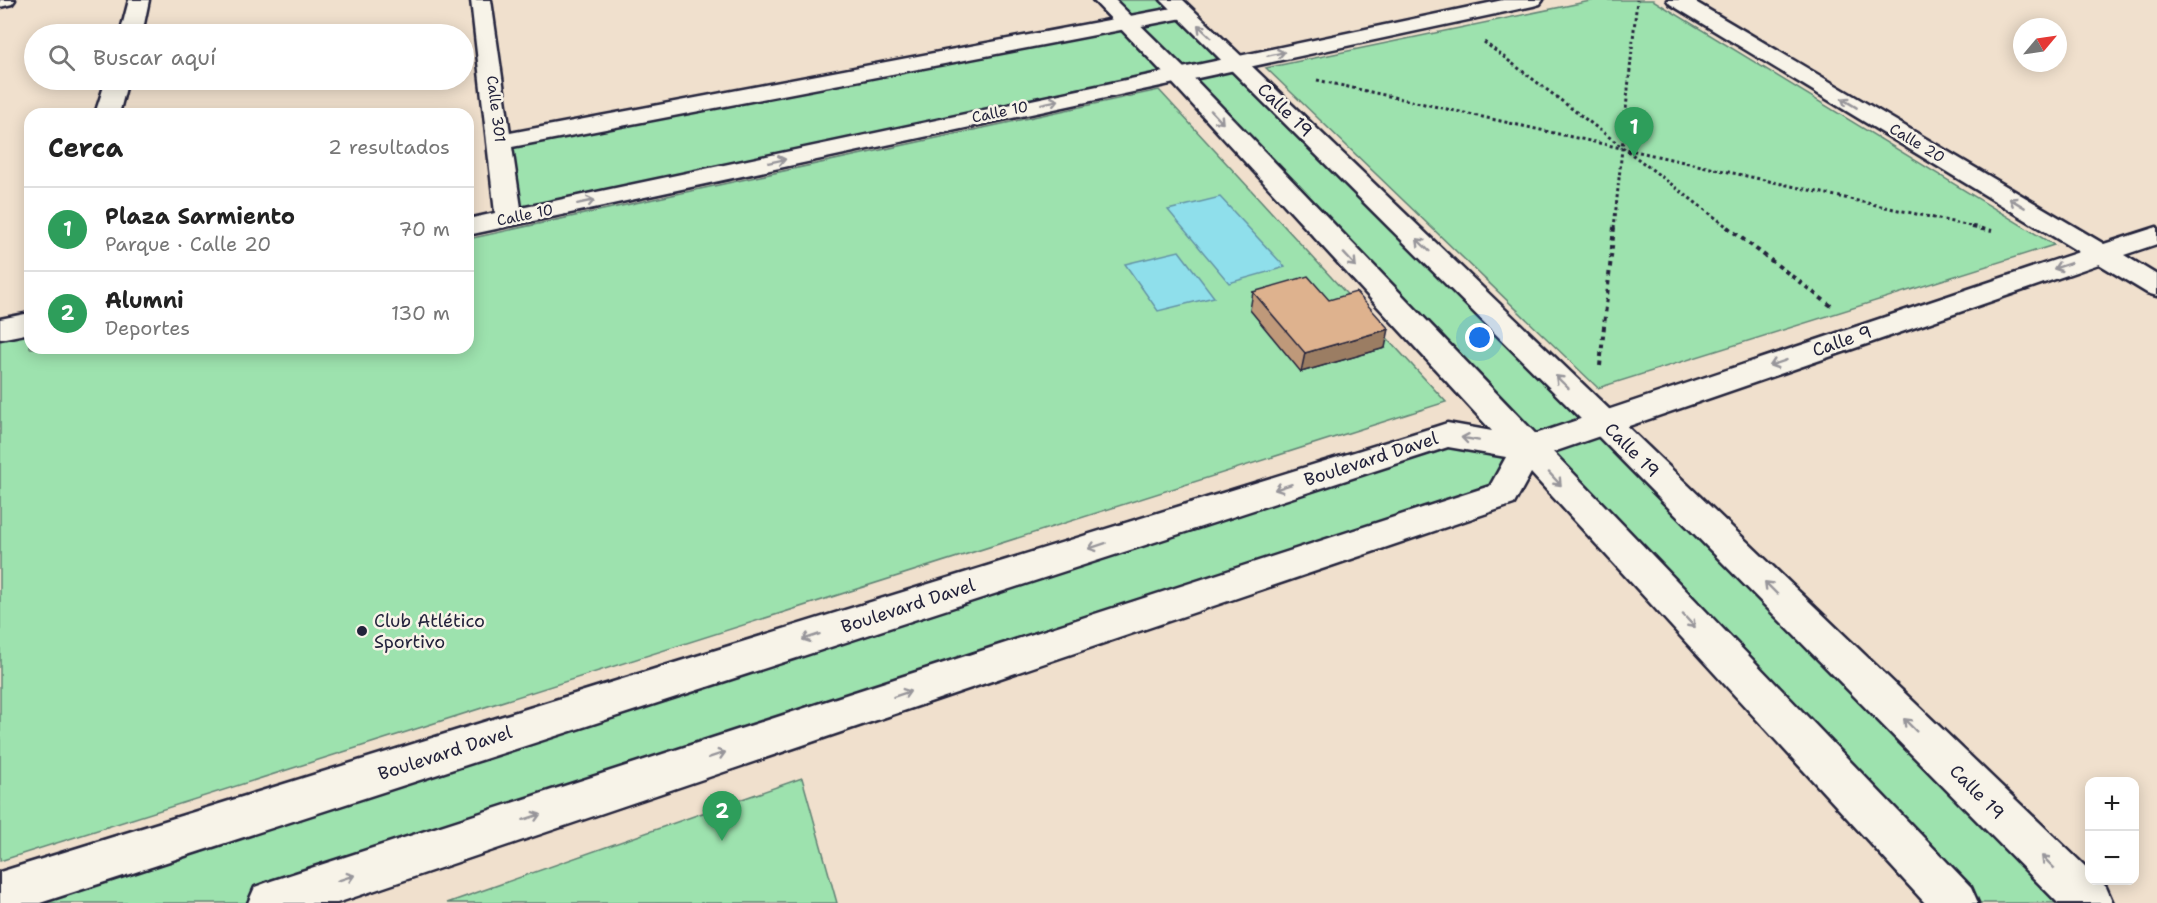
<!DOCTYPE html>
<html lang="es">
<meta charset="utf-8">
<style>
body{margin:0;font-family:"Shantell Sans",sans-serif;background:#f2f2f2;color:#222}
.controls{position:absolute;right:18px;bottom:18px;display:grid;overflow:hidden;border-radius:12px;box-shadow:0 3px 15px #0003}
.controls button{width:54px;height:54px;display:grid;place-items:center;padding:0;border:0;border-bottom:2px solid #e0e0e0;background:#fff;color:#222;font:30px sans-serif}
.compass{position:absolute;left:2013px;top:18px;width:54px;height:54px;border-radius:50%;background:#fff;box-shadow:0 3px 15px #0003;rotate:61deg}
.you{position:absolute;left:1480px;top:338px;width:21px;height:21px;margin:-15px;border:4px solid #fff;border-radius:50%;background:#1a73e8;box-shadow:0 0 0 9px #1a73e833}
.badge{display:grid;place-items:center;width:39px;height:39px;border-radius:50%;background:#111827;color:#fff;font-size:20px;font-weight:700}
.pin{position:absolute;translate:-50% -50px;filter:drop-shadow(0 2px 3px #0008)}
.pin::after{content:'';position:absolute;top:32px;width:21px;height:18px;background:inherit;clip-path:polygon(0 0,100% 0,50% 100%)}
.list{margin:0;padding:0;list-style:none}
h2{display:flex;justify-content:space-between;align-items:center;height:78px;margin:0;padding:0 24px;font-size:26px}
h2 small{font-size:20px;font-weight:400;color:#767676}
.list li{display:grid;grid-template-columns:39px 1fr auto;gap:18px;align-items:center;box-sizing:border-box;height:84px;padding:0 24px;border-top:2px solid #e0e0e0}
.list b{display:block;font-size:22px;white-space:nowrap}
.list p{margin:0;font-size:20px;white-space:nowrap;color:#767676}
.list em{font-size:20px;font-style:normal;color:#767676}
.icon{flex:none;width:33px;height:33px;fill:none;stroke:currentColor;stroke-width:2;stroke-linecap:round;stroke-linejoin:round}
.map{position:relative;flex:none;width:2157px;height:903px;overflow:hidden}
.search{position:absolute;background:#fff;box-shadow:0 3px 15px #0003;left:24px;top:24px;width:450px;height:66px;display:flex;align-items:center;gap:15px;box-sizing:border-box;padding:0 21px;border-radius:33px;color:#767676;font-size:22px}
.panel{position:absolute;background:#fff;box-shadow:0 3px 15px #0003;left:24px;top:108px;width:450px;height:246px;border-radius:18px}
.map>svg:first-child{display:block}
</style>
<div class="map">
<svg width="2157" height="903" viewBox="0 0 2157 903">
<rect width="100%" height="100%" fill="#f0e0cd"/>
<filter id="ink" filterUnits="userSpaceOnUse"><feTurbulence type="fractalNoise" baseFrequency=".0167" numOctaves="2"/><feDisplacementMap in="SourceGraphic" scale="12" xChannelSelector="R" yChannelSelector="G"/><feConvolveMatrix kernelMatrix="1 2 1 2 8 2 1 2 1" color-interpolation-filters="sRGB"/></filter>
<g filter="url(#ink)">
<g fill="#9de2ae" stroke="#608274" stroke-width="1.5">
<path d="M1114 0H1164L1589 417 1531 438Z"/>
<path d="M1595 0H1653L2054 245 1598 388 1266 68Z"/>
<path d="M1125 23 1177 74 509 218 500 142Z"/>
<path d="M1159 90 1446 402 0 861V340L30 334V348H468V239Z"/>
<path d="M1602 428 2075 903H1977L1540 446Z"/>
<path d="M1447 435 1527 449 1502 495 271 903H0V894Z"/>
<path d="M802 778 837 903H447Z"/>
</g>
<g fill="#8fdfeb" stroke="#6393a5" stroke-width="1.5">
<path d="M1220 197 1285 267 1229 283 1168 210Z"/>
<path d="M1179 251 1214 297 1158 311 1125 264Z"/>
</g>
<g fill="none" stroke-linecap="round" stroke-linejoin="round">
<g stroke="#22223b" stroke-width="5">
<g id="minor">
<path d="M0 0H15L12 4 0 7Z"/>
<path d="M129 0H149L142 34H120Z"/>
<path d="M471 0H491L510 133 1183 6 1190 8 1194 12 1190 16 1183 18 512 147 521 208 1503 0H1543L1540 4 1533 6 468 235V219L495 213Z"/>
<path d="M1667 0H1692L2104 244 2157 227V244L2124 255 2157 275V296L2147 293 2099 264 1539 457 1527 461 1515 457 1511 449 1515 441 2079 252 1670 4Z"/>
<path d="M106 80H128L119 114H95Z"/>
<path d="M30 313V333L0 339V319Z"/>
</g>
</g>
<g stroke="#22223b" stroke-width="5">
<g id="tertiary">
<path d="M1093 0H1115L1185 69 1971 887 1978 903H1925L1531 473 1514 504 337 903H248L255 887 271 881 1490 486 1506 457 1448 447 40 903H0V872L1435 427 1447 423 1492 431 1169 79Z"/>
<path d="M1161 0H1183L2090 871V880H2099L2106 887 2113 903H2058L1593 431Z"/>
</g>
</g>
<g stroke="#22223b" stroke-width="3" stroke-dasharray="3 3" stroke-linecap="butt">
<path d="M1484 42 1729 228"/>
<path d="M1317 80 1979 228"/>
<path d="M1614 228 1637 0"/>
</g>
<g stroke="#22223b" stroke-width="4" stroke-dasharray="4.5 4.5" stroke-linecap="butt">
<path d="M1727 227 1834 308"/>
<path d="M1972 227 1992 231"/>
<path d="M1600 366 1614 227"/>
</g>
<use href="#minor" fill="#f7f3e8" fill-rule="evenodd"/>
<use href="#tertiary" fill="#f7f3e8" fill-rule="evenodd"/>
</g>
<path fill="#bf997a" stroke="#22223b" stroke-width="1.5" d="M1253 292 1329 300 1385 348 1301 372 1250 310Z"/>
<path fill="#9b7d63" stroke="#22223b" stroke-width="1.5" d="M1389 329 1385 348 1301 372 1305 353Z"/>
<path fill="#deb28e" stroke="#22223b" stroke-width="1.5" d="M1308 276 1329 300 1356 292 1389 329 1305 353 1253 292Z"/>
<defs><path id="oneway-shaft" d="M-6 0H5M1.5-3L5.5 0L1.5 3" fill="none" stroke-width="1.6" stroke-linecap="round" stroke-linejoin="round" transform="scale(1.5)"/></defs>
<g stroke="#97959a">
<use href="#oneway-shaft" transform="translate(1204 31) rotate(-136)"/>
<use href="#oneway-shaft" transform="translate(1276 54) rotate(-12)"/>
<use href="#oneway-shaft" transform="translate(1050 102) rotate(-12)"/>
<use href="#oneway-shaft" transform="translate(1849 103) rotate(-149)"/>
<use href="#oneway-shaft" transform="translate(1217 117) rotate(47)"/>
<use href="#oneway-shaft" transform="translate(777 161) rotate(-12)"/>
<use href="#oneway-shaft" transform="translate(586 202) rotate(-12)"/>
<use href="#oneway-shaft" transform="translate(2017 203) rotate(-149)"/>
<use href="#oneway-shaft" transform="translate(1423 245) rotate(-136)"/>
<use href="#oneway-shaft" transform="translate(1350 260) rotate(47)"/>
<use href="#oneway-shaft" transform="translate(2062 266) rotate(161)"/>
<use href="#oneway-shaft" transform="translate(1778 363) rotate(161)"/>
<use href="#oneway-shaft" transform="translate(1562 382) rotate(-136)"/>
<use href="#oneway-shaft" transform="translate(1470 439) rotate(-170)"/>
<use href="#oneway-shaft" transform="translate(1555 479) rotate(47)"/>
<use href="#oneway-shaft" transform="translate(1283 487) rotate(162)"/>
<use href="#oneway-shaft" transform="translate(1097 546) rotate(162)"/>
<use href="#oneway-shaft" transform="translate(1771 588) rotate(-135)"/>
<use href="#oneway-shaft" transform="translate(1689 621) rotate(47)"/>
<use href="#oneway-shaft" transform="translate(811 637) rotate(162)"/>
<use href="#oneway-shaft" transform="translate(902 694) rotate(-18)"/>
<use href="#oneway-shaft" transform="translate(1910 725) rotate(-135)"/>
<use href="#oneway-shaft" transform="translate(717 755) rotate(-18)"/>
<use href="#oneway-shaft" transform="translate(532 817) rotate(-18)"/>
<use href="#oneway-shaft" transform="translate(2048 862) rotate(-135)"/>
<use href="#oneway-shaft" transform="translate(346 878) rotate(-18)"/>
</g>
</g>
<circle fill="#22223b" stroke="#f7f3e8" stroke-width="2" cx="362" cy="631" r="6"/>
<g text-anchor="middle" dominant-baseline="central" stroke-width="5" stroke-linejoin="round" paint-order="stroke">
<g font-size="15" fill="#22223b" stroke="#f7f3e8">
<text transform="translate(496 109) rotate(83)">Calle 301</text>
<text transform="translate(1000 112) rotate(-12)">Calle 10</text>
<text transform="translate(1917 143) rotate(31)">Calle 20</text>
<text transform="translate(525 215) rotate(-12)">Calle 10</text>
</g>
<g font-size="18" fill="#22223b" stroke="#f7f3e8">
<text transform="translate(1285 110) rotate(44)">Calle 19</text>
<text transform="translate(1842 341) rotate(-19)">Calle 9</text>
<text transform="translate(1632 450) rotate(45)">Calle 19</text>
<text transform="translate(1371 459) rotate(-18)">Boulevard Davel</text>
<text transform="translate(908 606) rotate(-18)">Boulevard Davel</text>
<text transform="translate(445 753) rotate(-18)">Boulevard Davel</text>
<text transform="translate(1977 792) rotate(45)">Calle 19</text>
</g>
<g font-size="18" fill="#22223b" stroke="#f7f3e8" text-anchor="start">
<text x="374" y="621">Club Atlético<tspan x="374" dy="21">Sportivo</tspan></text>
</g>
</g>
</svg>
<div class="controls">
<button>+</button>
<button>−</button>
</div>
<svg class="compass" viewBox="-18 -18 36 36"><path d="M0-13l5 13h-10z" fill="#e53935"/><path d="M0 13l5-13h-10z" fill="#767676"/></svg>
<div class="you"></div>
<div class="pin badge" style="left:1634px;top:157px;background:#2e9e5b">1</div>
<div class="pin badge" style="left:722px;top:841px;background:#2e9e5b">2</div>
<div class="search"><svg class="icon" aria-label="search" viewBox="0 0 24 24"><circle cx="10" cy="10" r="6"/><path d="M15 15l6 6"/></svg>Buscar aquí</div>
<section class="panel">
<h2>Cerca<small>2 resultados</small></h2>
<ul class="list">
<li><span class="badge" style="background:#2e9e5b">1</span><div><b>Plaza Sarmiento</b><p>Parque · Calle 20</p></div><em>70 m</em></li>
<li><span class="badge" style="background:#2e9e5b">2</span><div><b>Alumni</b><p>Deportes</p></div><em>130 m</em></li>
</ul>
</section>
</div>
